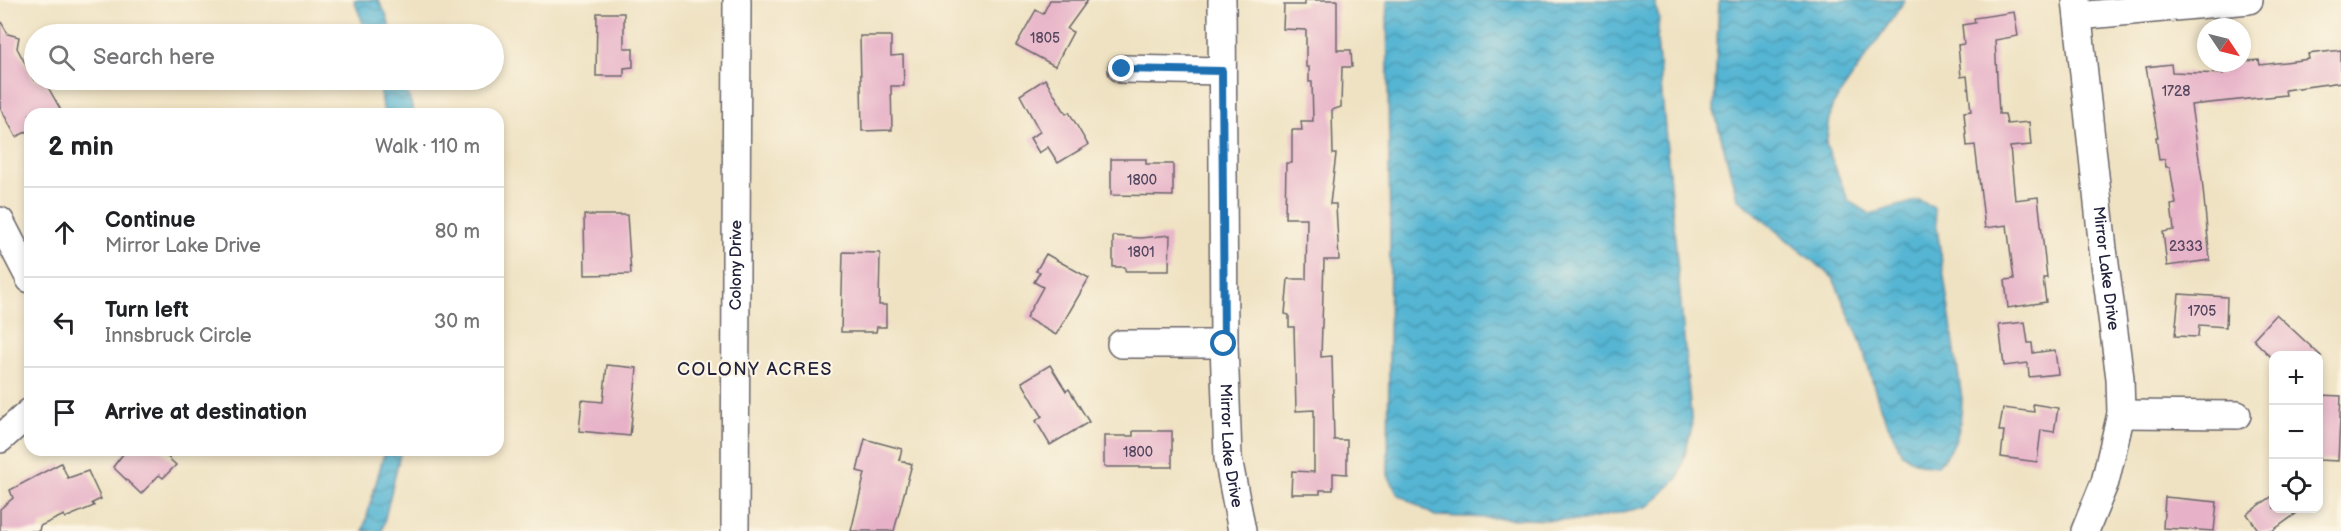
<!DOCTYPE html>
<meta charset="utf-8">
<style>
body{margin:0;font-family:"Balsamiq Sans",sans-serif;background:#f6f6f6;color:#202124}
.controls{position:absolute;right:18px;bottom:18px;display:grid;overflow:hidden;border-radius:12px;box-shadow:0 3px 9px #0003}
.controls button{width:54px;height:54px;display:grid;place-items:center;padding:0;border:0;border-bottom:2px solid #e0e0e0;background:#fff;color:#202124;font:30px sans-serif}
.compass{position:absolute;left:2197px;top:18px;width:54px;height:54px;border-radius:50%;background:#fff;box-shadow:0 3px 9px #0003;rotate:125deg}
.stop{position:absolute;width:18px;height:18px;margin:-14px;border:4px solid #1f6fb2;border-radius:50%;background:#fff}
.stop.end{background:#1f6fb2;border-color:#fff;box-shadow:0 2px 6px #0008}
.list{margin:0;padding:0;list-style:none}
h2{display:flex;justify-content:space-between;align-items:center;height:78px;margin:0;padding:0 24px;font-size:26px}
h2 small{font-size:20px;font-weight:400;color:#757577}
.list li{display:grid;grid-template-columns:39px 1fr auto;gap:18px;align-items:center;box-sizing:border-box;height:90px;padding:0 24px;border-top:2px solid #e0e0e0}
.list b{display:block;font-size:22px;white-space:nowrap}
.list p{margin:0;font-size:20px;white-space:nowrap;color:#757577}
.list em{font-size:20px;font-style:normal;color:#757577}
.icon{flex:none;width:33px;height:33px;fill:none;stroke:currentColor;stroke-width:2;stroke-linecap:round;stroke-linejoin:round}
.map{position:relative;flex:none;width:2341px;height:531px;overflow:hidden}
.search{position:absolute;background:#fff;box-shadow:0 3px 9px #0003;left:24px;top:24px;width:480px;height:66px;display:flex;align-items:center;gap:15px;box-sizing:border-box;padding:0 21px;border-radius:33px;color:#757577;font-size:22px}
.panel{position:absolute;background:#fff;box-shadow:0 3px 9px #0003;left:24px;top:108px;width:480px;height:348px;border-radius:18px}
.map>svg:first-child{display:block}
</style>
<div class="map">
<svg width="2341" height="531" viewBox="0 0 2341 531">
<defs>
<pattern id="water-waves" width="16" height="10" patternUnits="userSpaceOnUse" patternTransform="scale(1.5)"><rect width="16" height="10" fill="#54b5d3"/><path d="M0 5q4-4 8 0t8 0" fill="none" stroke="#4593ac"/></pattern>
</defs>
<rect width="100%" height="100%" fill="#fcf5e5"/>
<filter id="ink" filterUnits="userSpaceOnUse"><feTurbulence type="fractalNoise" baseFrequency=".0167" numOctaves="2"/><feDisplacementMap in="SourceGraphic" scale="12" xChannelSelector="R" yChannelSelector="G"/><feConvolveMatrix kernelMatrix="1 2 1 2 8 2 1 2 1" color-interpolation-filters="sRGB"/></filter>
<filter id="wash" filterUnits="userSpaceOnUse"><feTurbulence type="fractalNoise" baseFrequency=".008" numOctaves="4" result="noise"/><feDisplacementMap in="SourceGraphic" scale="24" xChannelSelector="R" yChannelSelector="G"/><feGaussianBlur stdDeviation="1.35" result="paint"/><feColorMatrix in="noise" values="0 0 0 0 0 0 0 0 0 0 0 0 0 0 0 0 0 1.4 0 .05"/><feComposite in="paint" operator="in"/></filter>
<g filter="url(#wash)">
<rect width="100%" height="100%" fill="#efe2c2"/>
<g fill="url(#water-waves)" stroke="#3b6c87" stroke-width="1.5">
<path d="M354 0H378L386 14 392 34H367Z"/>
<path d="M1387 0H1654L1659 18 1657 40 1692 427 1679 477 1649 506 1582 521 1435 516 1398 494 1388 475 1390 239Z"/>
<path d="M1719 0H1905L1832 106 1826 144 1848 200 1870 214 1919 200 1934 208 1962 399C1961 427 1958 446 1937 466L1920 464 1902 454 1881 410 1860 340 1833 278 1737 198 1714 110Z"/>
<path d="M379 80H404L414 114H384Z"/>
<path d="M385 450H401L382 531H363Z"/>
</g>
<g id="blocks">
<g fill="#e7b2c8">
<path d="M1050 0H1088L1067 29 1073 32 1055 66 1016 45 1036 10 1043 14Z"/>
<path d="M1305 0H1337V50H1351L1352 67H1342L1341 107 1332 110 1333 154H1336L1330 204H1336V206L1339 260H1324L1321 357 1332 356 1334 440H1347V474L1333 473V490H1320V494H1291L1292 471 1314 472V410L1296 411 1294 327H1289V315L1285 314 1288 279H1306L1307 218H1285L1286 163H1292V130H1302L1301 121H1313L1312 82H1309V67H1306V30L1283 29 1284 5H1305Z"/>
<path d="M2014 12 2018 36 1995 40 1999 114H2005L2007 124 2029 122 2031 145 2010 147 2015 200 2038 197 2047 278H2043L2046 302 2008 308 2005 280 2014 279 2007 225 1985 228 1975 145 1967 146 1964 112 1971 111 1967 76 1961 77 1958 45 1964 44 1962 25 1975 23 1974 18Z"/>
<path d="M597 13H624V48H633V67L624 68V76H596Z"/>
<path d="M0 20 8 34 19 37 17 48 34 80H44L63 114H30V130L16 137 0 107Z"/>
<path d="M860 36H891V56L903 55 904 86H891L892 130 862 131Z"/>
<path d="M2341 50V82L2285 90 2286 95 2191 105 2202 179 2210 260 2167 266 2163 232 2174 230 2171 205 2176 204 2170 167H2166L2165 159 2159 160 2156 137H2158L2146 67 2171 64 2172 72 2223 74 2222 63 2259 60 2260 65 2309 59 2308 54Z"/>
<path d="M1045 79 1066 114 1069 112 1088 145 1058 163 1048 147 1039 153 1030 138 1040 132 1020 95Z"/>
<path d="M1111 159H1146V164H1173V196L1111 195Z"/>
<path d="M584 215H627L631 274 585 275Z"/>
<path d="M1170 235 1169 271H1125V267H1113V236L1141 238Z"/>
<path d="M843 252 880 253 879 305H886V327H877L876 332H841Z"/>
<path d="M1046 254 1089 278 1056 335 1026 318 1043 287 1034 282 1040 272 1036 271Z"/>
<path d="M2179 294 2227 297 2226 327 2199 325 2198 337 2175 336Z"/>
<path d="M2276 314 2321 356H2270L2253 339Z"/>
<path d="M2025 322 2028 343H2032L2033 353 2055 350 2058 374 2029 377 2028 363 2004 366 1999 325Z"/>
<path d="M607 365 637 368 630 436 579 431 582 400 603 402Z"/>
<path d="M1050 365 1066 391 1069 389 1089 422 1050 445 1036 421 1042 416 1022 382Z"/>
<path d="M2319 395 2341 396 2338 461 2319 460Z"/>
<path d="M2033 404 2058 408 2054 432 2041 430 2037 462 2001 457 2004 431H1999L2003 408 2034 412Z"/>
<path d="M1133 431H1172V467H1104V436H1133Z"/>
<path d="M865 439 902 449 899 460 912 464 894 531H851L865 473 857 471Z"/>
<path d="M126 450H160L176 465 163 478 159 475 141 494 113 467Z"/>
<path d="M61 463 68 478 88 471 101 499 92 503 94 506 65 518 64 515 40 526 39 531H0V509L13 498 10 490Z"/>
<path d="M2274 495V508H2304L2272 531H2259L2247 514Z"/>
<path d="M2165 497 2217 502 2214 531 2163 528Z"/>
</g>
</g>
</g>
<g filter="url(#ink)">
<use href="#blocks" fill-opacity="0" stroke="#6a656a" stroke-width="1.5"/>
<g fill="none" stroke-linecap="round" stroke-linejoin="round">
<g stroke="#6a656a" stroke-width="30">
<g id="street">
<path id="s1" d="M1222 0 1224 344 1228 458 1242 531"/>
<path id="s2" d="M2076 0 2103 249 2120 378 2121 414 2105 482 2085 531"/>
<path d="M2078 16 2249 0"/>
<path d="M1122 69 1222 71"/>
<path d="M0 221 30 279"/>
<path d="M1121 344H1224"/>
<path d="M2121 414 2237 415"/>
<path d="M0 439 30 412"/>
<path id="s3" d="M735 531 737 0"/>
</g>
</g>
<use href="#street" stroke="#fff" stroke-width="27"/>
</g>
</g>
<g fill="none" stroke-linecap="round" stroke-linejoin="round" filter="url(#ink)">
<path stroke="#1f6fb2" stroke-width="8" d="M1122 69 1222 71 1224 344"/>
</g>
<g text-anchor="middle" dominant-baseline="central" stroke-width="4.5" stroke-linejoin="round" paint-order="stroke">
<g font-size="14" fill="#53465e">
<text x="1045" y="38">1805</text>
<text x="2176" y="91">1728</text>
<text x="1142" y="180">1800</text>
<text x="2186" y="246">2333</text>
<text x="1141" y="252">1801</text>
<text x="2202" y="311">1705</text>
<text x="1138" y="452">1800</text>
</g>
<g font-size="16" fill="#22223b" stroke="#fcf5e5">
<text stroke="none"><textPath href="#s3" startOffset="266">Colony Drive</textPath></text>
<text stroke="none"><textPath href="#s2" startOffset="270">Mirror Lake Drive</textPath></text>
<text stroke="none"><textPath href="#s1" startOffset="446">Mirror Lake Drive</textPath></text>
</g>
<g font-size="18" letter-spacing="1.5" fill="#22223b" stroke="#fcf5e5">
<text x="755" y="369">COLONY ACRES</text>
</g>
</g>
</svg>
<div class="controls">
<button>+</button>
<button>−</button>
<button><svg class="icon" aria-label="locate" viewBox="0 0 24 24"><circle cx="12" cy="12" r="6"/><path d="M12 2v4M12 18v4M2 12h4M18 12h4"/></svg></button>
</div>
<svg class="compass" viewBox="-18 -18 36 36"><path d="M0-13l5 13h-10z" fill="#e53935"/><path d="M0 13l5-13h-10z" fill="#757577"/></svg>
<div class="stop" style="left:1224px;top:344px"></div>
<div class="stop end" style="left:1122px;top:69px"></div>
<div class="search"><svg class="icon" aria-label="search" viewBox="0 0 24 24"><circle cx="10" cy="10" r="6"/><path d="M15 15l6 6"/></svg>Search here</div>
<section class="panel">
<h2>2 min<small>Walk · 110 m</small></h2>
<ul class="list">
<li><svg class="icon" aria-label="ahead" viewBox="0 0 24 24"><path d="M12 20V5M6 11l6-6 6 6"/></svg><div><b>Continue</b><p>Mirror Lake Drive</p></div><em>80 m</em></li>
<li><svg class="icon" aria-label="left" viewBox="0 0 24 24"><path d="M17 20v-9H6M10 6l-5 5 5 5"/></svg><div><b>Turn left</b><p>Innsbruck Circle</p></div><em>30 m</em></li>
<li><svg class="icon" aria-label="arrive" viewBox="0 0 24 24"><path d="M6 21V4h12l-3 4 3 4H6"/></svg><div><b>Arrive at destination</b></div></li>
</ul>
</section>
</div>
